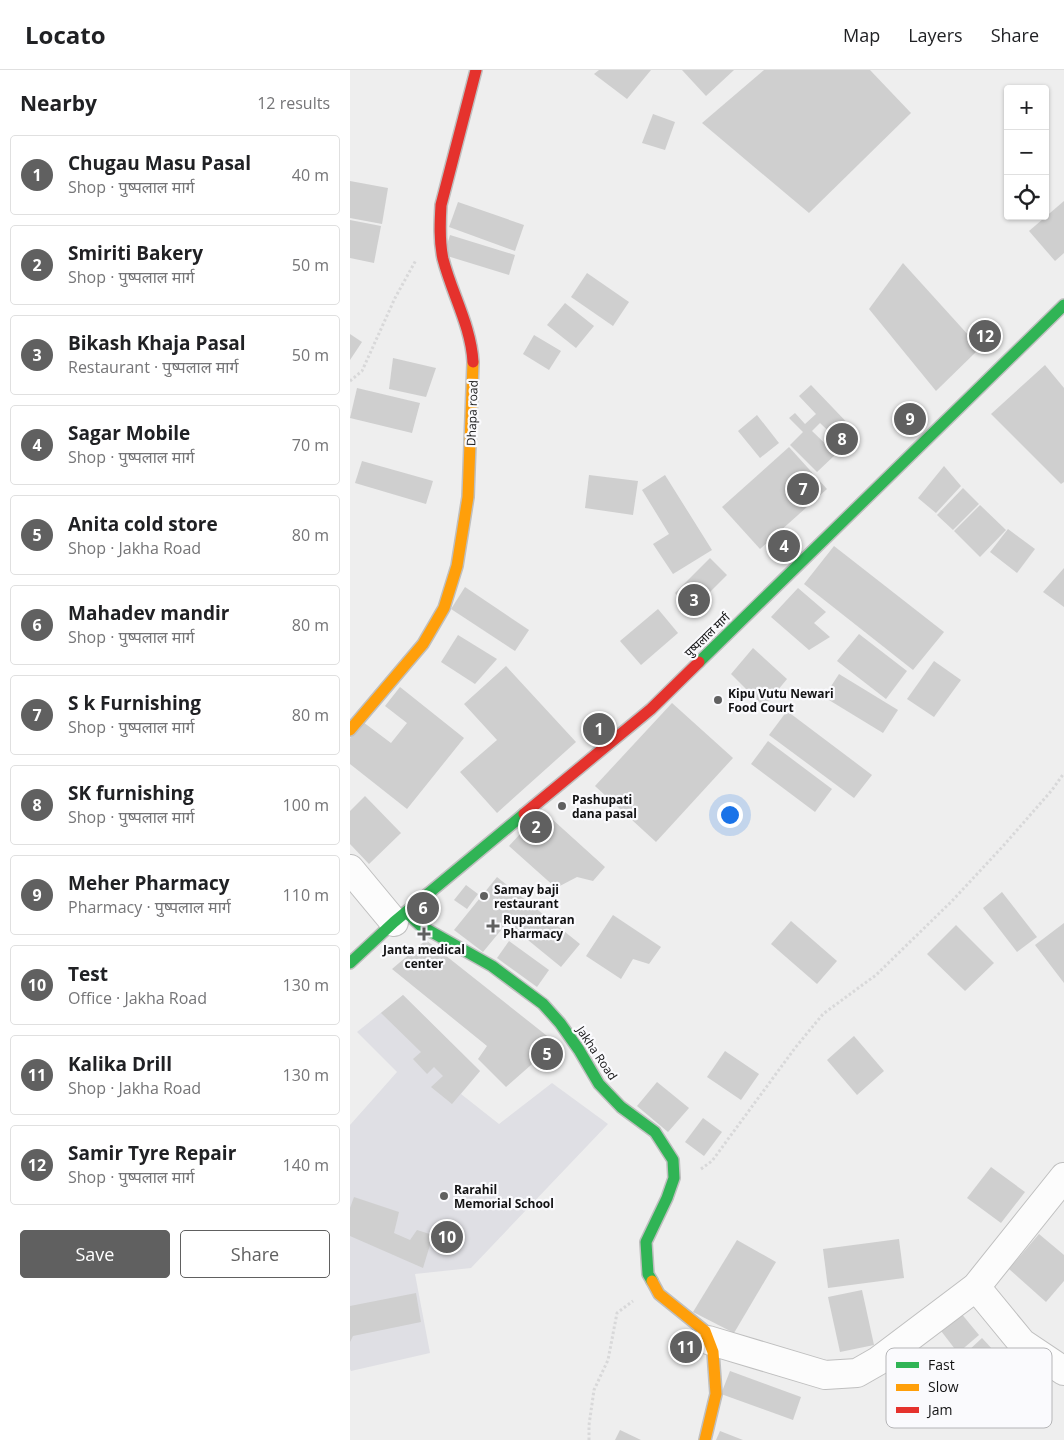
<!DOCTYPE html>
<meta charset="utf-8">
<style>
body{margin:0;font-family:"Open Sans","Noto Sans Devanagari",sans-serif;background:#f2f2f2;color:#202124}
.controls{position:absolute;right:15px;top:15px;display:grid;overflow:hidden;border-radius:5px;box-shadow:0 1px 4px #0004}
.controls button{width:45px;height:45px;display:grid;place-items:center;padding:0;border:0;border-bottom:1px solid #e0e0e0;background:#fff;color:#202124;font:25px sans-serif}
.you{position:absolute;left:379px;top:744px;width:18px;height:18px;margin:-12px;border:4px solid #fff;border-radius:50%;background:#1a73e8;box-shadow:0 0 0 8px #1a73e833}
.badge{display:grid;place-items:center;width:32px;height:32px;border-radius:50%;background:#606060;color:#fff;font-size:16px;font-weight:700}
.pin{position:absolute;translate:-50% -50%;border:2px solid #fff;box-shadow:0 1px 5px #0006}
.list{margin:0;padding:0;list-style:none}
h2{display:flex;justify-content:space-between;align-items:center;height:65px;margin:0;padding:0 20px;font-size:21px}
h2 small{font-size:16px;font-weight:400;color:#757577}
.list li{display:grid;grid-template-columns:32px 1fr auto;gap:15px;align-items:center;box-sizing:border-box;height:80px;margin:0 10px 10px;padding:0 10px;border:1px solid #e0e0e0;border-radius:5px}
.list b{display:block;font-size:19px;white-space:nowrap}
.list p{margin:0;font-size:16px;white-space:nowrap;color:#757577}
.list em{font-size:16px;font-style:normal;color:#757577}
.actions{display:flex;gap:10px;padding:15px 20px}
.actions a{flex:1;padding:11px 0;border:1px solid #606060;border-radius:5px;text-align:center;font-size:18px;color:#606060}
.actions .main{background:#606060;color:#fff}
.icon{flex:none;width:28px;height:28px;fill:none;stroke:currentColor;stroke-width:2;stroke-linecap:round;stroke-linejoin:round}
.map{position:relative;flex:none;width:714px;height:1370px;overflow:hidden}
header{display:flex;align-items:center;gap:30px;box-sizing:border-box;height:70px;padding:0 25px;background:#fff;border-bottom:1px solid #e0e0e0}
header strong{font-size:24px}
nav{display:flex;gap:28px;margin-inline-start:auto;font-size:18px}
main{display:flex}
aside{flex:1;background:#fff}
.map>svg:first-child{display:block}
</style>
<header>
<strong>Locato</strong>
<nav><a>Map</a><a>Layers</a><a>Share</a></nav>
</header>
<main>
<aside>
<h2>Nearby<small>12 results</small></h2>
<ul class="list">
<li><span class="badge">1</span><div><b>Chugau Masu Pasal</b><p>Shop · पुष्पलाल मार्ग</p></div><em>40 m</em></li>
<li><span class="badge">2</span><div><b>Smiriti Bakery</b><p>Shop · पुष्पलाल मार्ग</p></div><em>50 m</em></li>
<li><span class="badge">3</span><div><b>Bikash Khaja Pasal</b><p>Restaurant · पुष्पलाल मार्ग</p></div><em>50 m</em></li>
<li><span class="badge">4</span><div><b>Sagar Mobile</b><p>Shop · पुष्पलाल मार्ग</p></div><em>70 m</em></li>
<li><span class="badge">5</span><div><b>Anita cold store</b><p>Shop · Jakha Road</p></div><em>80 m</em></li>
<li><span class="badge">6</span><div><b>Mahadev mandir</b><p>Shop · पुष्पलाल मार्ग</p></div><em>80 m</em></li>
<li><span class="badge">7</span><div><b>S k Furnishing</b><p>Shop · पुष्पलाल मार्ग</p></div><em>80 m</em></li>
<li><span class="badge">8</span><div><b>SK furnishing</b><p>Shop · पुष्पलाल मार्ग</p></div><em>100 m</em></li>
<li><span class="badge">9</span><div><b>Meher Pharmacy</b><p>Pharmacy · पुष्पलाल मार्ग</p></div><em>110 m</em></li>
<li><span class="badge">10</span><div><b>Test</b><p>Office · Jakha Road</p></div><em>130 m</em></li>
<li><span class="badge">11</span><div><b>Kalika Drill</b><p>Shop · Jakha Road</p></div><em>130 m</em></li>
<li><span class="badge">12</span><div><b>Samir Tyre Repair</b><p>Shop · पुष्पलाल मार्ग</p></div><em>140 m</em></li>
</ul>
<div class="actions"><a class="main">Save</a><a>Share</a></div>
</aside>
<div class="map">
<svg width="714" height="1370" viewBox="0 0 714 1370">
<rect width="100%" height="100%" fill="#eee"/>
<path fill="#dfdfe4" d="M53 925 130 1001 111 1024 149 1054 202 1013 258 1054 121 1198 65 1204 80 1283 1 1301 0 1299V1055L47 1002 7 962Z"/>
<g fill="#cfcfcf">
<path d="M249 0H301L277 29 244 4Z"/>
<path d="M332 0H384L356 26Z"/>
<path d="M414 0H520L561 43 459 143 352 53Z"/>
<path d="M303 44 325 52 315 80 292 73Z"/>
<path d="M0 111 38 118 32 154 0 148Z"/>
<path d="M714 131V183L705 191 679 161Z"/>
<path d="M108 132 174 155 165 181 99 157Z"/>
<path d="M0 150 31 156 24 193 0 188Z"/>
<path d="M100 165 165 185 159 205 94 185Z"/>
<path d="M553 193 630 278 586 321 519 239Z"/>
<path d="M237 203 279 232 263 256 221 227Z"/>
<path d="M215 233 244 256 226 278 197 255Z"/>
<path d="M0 264 12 272 0 290Z"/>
<path d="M184 265 211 281 199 300 173 284Z"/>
<path d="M43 288 86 298 76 327 39 319Z"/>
<path d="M695 295 714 318V412L711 414 641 344Z"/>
<path d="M461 315 506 362 493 375 470 353 462 361 486 384 467 402 440 375 453 362 439 348 445 343 455 354 466 344 449 326Z"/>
<path d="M7 318 70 333 62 363 0 348Z"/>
<path d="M407 345 429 373 410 388 388 361Z"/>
<path d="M439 377 477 419 410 479 372 437Z"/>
<path d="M12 391 83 411 76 434 5 413Z"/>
<path d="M594 396 611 416 586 443 568 428Z"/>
<path d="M239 405 288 411 283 445 235 438Z"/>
<path d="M315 405 362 480 323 504 303 474 319 464 292 420Z"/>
<path d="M613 418 629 434 603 460 587 445Z"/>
<path d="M630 435 656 460 630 487 604 461Z"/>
<path d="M658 459 685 479 667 503 640 482Z"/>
<path d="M484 476 594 562 563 600 454 514Z"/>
<path d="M360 488 377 505 342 540 325 523Z"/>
<path d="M714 498V537L693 522Z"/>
<path d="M115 517 179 560 165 581 101 539Z"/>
<path d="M448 518 476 542 464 553 480 567 459 580 421 547Z"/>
<path d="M308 539 328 563 291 595 270 571Z"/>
<path d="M509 564 557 601 536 629 487 591Z"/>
<path d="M108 565 147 589 125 614 91 592Z"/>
<path d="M403 578 437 609 414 637 381 604Z"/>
<path d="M584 591 611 610 584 647 557 629Z"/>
<path d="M156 596 226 672 147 743 110 702 147 670 114 634Z"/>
<path d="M489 604 548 640 533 663 474 627Z"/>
<path d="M50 617 114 668 57 739 0 694V668L13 652 41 673 57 653 35 636Z"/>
<path d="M322 633 383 688 306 772 245 716Z"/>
<path d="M437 641 522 705 504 728 419 665Z"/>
<path d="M418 671 482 719 465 742 401 694Z"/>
<path d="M15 726 51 763 19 794 0 774V741Z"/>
<path d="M192 740 255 797 243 811 227 807 206 818 159 776Z"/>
<path d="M147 807 230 874 211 897 157 853 133 882 104 860Z"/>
<path d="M116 815 128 824 117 839 104 830Z"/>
<path d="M652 822 687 867 667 882 633 838Z"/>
<path d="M263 845 311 877 299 894 283 889 271 909 236 886Z"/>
<path d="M441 851 487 891 467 914 421 874Z"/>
<path d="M714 853V913L685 875Z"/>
<path d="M606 855 644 893 615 921 577 884Z"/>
<path d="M76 870 206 973 156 1017 128 989 137 976 42 899Z"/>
<path d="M159 871 199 900 187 917 147 888Z"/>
<path d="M53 925 130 1001 102 1034 81 1017 93 1006 84 997 77 1004 63 989 71 982 31 943Z"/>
<path d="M504 966 534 1001 507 1025 477 990Z"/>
<path d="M375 981 409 1004 391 1030 357 1007Z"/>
<path d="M307 1012 339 1038 318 1062 287 1036Z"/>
<path d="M353 1048 372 1062 354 1086 335 1072Z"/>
<path d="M641 1097 675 1122 651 1153 617 1128Z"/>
<path d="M4 1127 49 1142 44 1163 60 1170 67 1160 83 1165 73 1198 0 1166V1138Z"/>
<path d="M689 1164 714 1185V1211L696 1232 659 1199Z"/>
<path d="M549 1169 554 1208 478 1218 473 1179Z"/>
<path d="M387 1170 426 1192 384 1263 343 1242Z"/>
<path d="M512 1220 524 1275 490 1282 478 1227Z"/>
<path d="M66 1223 71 1252 3 1266 0 1272V1236Z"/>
<path d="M610 1242 629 1265 608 1283 588 1257Z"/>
<path d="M632 1268 656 1294 624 1322 601 1297Z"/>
<path d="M380 1301 451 1327 443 1350 371 1324Z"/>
<path d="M270 1360 291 1370H265Z"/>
<path d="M370 1361 393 1370H366Z"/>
</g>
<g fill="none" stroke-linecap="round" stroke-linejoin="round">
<g stroke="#bfbfbf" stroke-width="30">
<g id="street">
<path d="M0 799 44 852"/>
<path d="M626 1217 672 1273 714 1301"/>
<path d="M358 1270 475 1305 507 1303 528 1291 626 1217 714 1107"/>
</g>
</g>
<g stroke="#bfbfbf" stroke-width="14">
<g id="fast">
<path d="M349 592 714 235"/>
<path d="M56 842 71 856 142 896 193 934 210 953 229 980 249 1014 271 1037 305 1062 323 1090 324 1108 317 1128 296 1172 298 1204 302 1211"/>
<path d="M0 893 44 852 174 744"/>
</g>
</g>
<g stroke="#bfbfbf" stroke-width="14">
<g id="slow">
<path d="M0 660 73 574 94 538 107 496 118 427 123 292"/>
<path d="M302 1211 309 1224 355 1261 363 1282 366 1324 355 1370"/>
</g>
</g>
<g stroke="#bfbfbf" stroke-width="14">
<g id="jam">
<path d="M123 292C121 256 102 224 93 189 89 171 90 152 91 135L126 0"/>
<path d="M174 744 301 639 349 592"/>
</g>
</g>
<g stroke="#d8d8d9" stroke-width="3" stroke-dasharray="2.5 2.5" stroke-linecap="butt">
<path d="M0 311 12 301 45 228 66 190"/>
<path d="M351 1099 362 1091 445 978 473 944 526 905 602 831 654 775 702 720 714 703"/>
<path d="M239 1370V1355L244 1320 258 1290 267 1243 283 1231"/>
</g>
<use href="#street" stroke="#fcfcfc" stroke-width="28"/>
<use href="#fast" stroke="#30b455" stroke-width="11"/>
<use href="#slow" stroke="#ff9f0a" stroke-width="11"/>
<use href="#jam" stroke="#e5322d" stroke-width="11"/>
</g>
<g fill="#606060" stroke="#fafafd" stroke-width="2">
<circle cx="368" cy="630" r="5"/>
<circle cx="212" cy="736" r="5"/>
<circle cx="134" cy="826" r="5"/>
<path d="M140.5 848.5h5v5h5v5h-5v5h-5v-5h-5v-5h5z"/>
<path d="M71.5 856.5h5v5h5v5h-5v5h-5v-5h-5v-5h5z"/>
<circle cx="94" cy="1126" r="5"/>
</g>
<g text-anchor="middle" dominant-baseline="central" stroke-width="4.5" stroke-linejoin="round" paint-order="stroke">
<g font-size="12" fill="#131314" stroke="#fafafd">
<text transform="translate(122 343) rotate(-88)">Dhapa road</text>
<text transform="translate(357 565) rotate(-44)">पुष्पलाल मार्ग</text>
<text transform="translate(247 983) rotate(56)">Jakha Road</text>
</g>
<g font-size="12" font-weight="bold" fill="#131314" stroke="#fafafd" text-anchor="start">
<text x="378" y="623">Kipu Vutu Newari<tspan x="378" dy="14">Food Court</tspan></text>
<text x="222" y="729">Pashupati<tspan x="222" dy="14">dana pasal</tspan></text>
<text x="144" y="819">Samay baji<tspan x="144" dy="14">restaurant</tspan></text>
<text x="153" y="849">Rupantaran<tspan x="153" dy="14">Pharmacy</tspan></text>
<text x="74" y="879" text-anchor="middle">Janta medical<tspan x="74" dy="14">center</tspan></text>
<text x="104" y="1119">Rarahil<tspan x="104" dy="14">Memorial School</tspan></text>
</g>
</g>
<rect x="536" y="1278" width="166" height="80" rx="8" fill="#fafafd" stroke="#b5b5b7" stroke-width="1"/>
<rect x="546" y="1292" width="23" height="6" fill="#30b455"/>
<rect x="546" y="1314" width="23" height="7" fill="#ff9f0a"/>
<rect x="546" y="1337" width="23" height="6" fill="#e5322d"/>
<g font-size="14" fill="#131314">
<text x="578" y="1300">Fast</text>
<text x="578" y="1322">Slow</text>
<text x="578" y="1345">Jam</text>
</g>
</svg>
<div class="controls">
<button>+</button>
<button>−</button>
<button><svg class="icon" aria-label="locate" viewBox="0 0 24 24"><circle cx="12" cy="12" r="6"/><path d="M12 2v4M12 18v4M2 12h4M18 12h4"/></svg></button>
</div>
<div class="you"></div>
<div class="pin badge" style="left:249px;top:659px">1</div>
<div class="pin badge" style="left:186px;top:757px">2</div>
<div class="pin badge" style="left:344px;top:530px">3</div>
<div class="pin badge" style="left:434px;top:476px">4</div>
<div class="pin badge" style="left:197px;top:984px">5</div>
<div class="pin badge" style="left:73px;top:838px">6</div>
<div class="pin badge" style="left:453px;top:419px">7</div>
<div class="pin badge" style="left:492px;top:369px">8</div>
<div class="pin badge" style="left:560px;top:349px">9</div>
<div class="pin badge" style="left:97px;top:1167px">10</div>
<div class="pin badge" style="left:336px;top:1277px">11</div>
<div class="pin badge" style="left:635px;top:266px">12</div>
</div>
</main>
